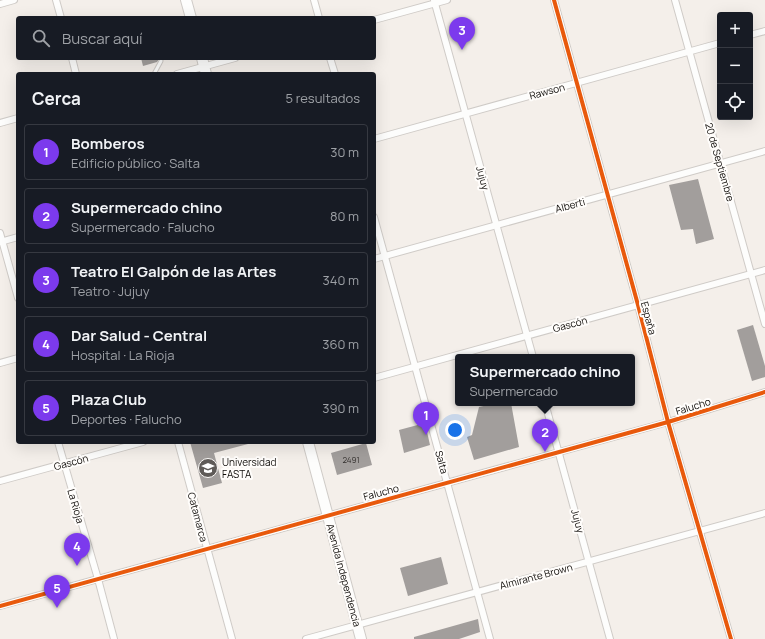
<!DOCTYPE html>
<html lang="es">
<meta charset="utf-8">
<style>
body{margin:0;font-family:Manrope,sans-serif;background:#242831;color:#f1f3f6}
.controls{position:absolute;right:12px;top:12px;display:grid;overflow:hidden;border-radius:4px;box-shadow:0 4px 16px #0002}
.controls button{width:36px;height:36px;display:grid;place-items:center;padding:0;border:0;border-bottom:1px solid #363941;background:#171b24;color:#f1f3f6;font:20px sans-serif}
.you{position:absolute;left:455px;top:430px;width:14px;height:14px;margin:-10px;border:3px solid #fff;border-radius:50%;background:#1a73e8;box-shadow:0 0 0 6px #1a73e833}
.badge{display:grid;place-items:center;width:26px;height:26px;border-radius:50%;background:#7c3aed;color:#fff;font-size:13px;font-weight:700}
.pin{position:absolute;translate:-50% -33px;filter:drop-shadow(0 1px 2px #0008)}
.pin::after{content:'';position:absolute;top:21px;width:14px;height:12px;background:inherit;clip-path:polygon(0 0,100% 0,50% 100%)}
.popup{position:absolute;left:455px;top:354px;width:180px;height:52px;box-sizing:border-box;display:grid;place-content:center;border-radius:4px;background:#171b24;filter:drop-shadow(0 1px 3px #0005);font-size:13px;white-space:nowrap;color:#9ea1a6}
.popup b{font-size:15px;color:#f1f3f6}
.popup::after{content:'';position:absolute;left:50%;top:100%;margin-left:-8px;border:8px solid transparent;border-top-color:#171b24}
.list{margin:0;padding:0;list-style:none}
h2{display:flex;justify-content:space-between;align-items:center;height:52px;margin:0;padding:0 16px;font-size:17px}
h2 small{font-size:13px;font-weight:400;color:#9ea1a6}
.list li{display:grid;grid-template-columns:26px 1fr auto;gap:12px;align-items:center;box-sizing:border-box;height:56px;margin:0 8px 8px;padding:0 8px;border:1px solid #363941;border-radius:4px}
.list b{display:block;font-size:15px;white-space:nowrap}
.list p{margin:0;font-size:13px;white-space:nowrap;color:#9ea1a6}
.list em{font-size:13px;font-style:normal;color:#9ea1a6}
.icon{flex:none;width:22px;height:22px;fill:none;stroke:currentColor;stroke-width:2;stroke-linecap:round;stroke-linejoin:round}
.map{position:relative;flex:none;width:765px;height:639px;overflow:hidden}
.search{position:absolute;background:#171b24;box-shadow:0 4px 16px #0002;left:16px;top:16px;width:360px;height:44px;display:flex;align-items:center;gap:10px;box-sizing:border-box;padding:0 14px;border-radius:4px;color:#9ea1a6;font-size:15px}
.panel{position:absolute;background:#171b24;box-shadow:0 4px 16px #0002;left:16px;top:72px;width:360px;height:372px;border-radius:4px}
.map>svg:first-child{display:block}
</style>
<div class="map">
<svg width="765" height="639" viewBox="0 0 765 639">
<rect width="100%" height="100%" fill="#f4efea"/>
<g fill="#a29e9c">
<path d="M141 58H166V59L160 58 157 62 143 66Z"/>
<path d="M698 179 714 239 696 244 693 229 681 230 669 185Z"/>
<path d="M753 325 765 366V377L752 381 737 330Z"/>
<path d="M497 403H511L519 447 474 460 467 437 472 435 479 407Z"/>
<path d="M425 423 430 445 404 453 399 430Z"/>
<path d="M190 442H248V444L214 453 222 483 203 488Z"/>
<path d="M366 443 372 465 337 475 331 453Z"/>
<path d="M441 557 448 584 408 596 400 568Z"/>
<path d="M478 619 480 632 459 639H414V637Z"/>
</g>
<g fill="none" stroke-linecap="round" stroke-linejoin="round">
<g stroke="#cfcbc7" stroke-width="5">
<path id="service" d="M154 74 161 61"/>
</g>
<g stroke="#cfcbc7" stroke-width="8">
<g id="minor">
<path d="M56 0 61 18"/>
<path d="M314 0 319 18"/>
<path d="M434 0 533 357"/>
<path d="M554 0 638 305 668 422 731 639"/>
<path d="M675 0 765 324"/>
<path d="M0 4 14 0"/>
<path d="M374 20 447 0"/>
<path d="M750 35 765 31"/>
<path d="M72 58 76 74"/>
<path d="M330 58 335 74"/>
<path d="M177 74 235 58"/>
<path d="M0 123 18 118"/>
<path d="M374 139 720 43"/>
<path d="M374 217 490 639"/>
<path d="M0 233 18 298"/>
<path d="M0 242 18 237"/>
<path d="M374 259 765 151"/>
<path d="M0 363 18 358"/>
<path d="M374 378 765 270"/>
<path d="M545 403 610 639"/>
<path d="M58 442 98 579 114 639"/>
<path d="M178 442 232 639"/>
<path d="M0 481 143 442"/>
<path d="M0 606 668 422 765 392"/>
<path d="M306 639 765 513"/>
</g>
</g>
<g stroke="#cfcbc7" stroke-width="12">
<g id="primary">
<path d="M186 0 191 18"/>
<path d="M202 58 206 74"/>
<path d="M308 442 361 639"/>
</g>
</g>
<use href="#service" stroke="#fdfdfc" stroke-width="3"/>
<use href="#minor" stroke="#fdfdfc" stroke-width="6"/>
<use href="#primary" stroke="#fdfdfc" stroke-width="10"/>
<g stroke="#fffdfb" stroke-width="6">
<g id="cycleway">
<path d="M554 0 638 305 668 422 731 639"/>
<path d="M0 606 668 422 765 392"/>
</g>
</g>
<use href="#cycleway" stroke="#e8590c" stroke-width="4"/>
</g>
<defs>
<g id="university-disc" transform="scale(1)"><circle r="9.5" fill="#5f5b58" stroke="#fffdfb"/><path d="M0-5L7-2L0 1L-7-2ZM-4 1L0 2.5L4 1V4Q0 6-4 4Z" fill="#fff"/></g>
</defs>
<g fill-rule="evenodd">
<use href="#university-disc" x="208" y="468"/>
</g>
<g text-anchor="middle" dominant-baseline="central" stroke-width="4" stroke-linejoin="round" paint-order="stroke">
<g font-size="8" fill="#34302e">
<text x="351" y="459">2491</text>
</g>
<g font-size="10" fill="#0f0c09" stroke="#fffdfb">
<text transform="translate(547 91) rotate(-15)">Rawson</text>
<text transform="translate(720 162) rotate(74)">20 de Septiembre</text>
<text transform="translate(483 178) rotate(75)">Jujuy</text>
<text transform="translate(570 205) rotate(-15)">Alberti</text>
<text transform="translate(649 318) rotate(75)">España</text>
<text transform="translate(570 324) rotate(-15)">Gascón</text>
<text transform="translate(693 406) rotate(-17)">Falucho</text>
<text transform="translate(71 462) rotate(-15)">Gascón</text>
<text transform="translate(442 462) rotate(75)">Salta</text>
<text transform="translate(381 492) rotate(-15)">Falucho</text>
<text transform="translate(76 506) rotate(74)">La Rioja</text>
<text transform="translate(198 517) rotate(75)">Catamarca</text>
<text transform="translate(578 521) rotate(75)">Jujuy</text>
<text transform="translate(344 575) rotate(75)">Avenida Independencia</text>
<text transform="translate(536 576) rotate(-15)">Almirante Brown</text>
</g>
<g font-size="10" fill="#0f0c09" stroke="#fffdfb" text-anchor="start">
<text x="222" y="462">Universidad<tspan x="222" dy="12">FASTA</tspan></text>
</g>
</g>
</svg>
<div class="controls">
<button>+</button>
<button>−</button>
<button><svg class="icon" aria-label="locate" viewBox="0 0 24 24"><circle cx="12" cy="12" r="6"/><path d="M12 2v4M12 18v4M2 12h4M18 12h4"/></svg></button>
</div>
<div class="you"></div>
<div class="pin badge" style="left:426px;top:435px">1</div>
<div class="pin badge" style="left:545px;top:452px">2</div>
<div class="popup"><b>Supermercado chino</b>Supermercado</div>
<div class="pin badge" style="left:462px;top:50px">3</div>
<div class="pin badge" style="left:77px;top:566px">4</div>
<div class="pin badge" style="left:57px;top:608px">5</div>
<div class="search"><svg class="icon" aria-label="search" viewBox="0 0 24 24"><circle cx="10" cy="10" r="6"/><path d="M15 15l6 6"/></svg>Buscar aquí</div>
<section class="panel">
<h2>Cerca<small>5 resultados</small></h2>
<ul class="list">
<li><span class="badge">1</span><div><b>Bomberos</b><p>Edificio público · Salta</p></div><em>30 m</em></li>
<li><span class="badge">2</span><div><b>Supermercado chino</b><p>Supermercado · Falucho</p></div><em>80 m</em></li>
<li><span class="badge">3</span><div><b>Teatro El Galpón de las Artes</b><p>Teatro · Jujuy</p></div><em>340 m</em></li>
<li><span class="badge">4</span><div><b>Dar Salud - Central</b><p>Hospital · La Rioja</p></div><em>360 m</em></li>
<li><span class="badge">5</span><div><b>Plaza Club</b><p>Deportes · Falucho</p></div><em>390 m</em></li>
</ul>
</section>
</div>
